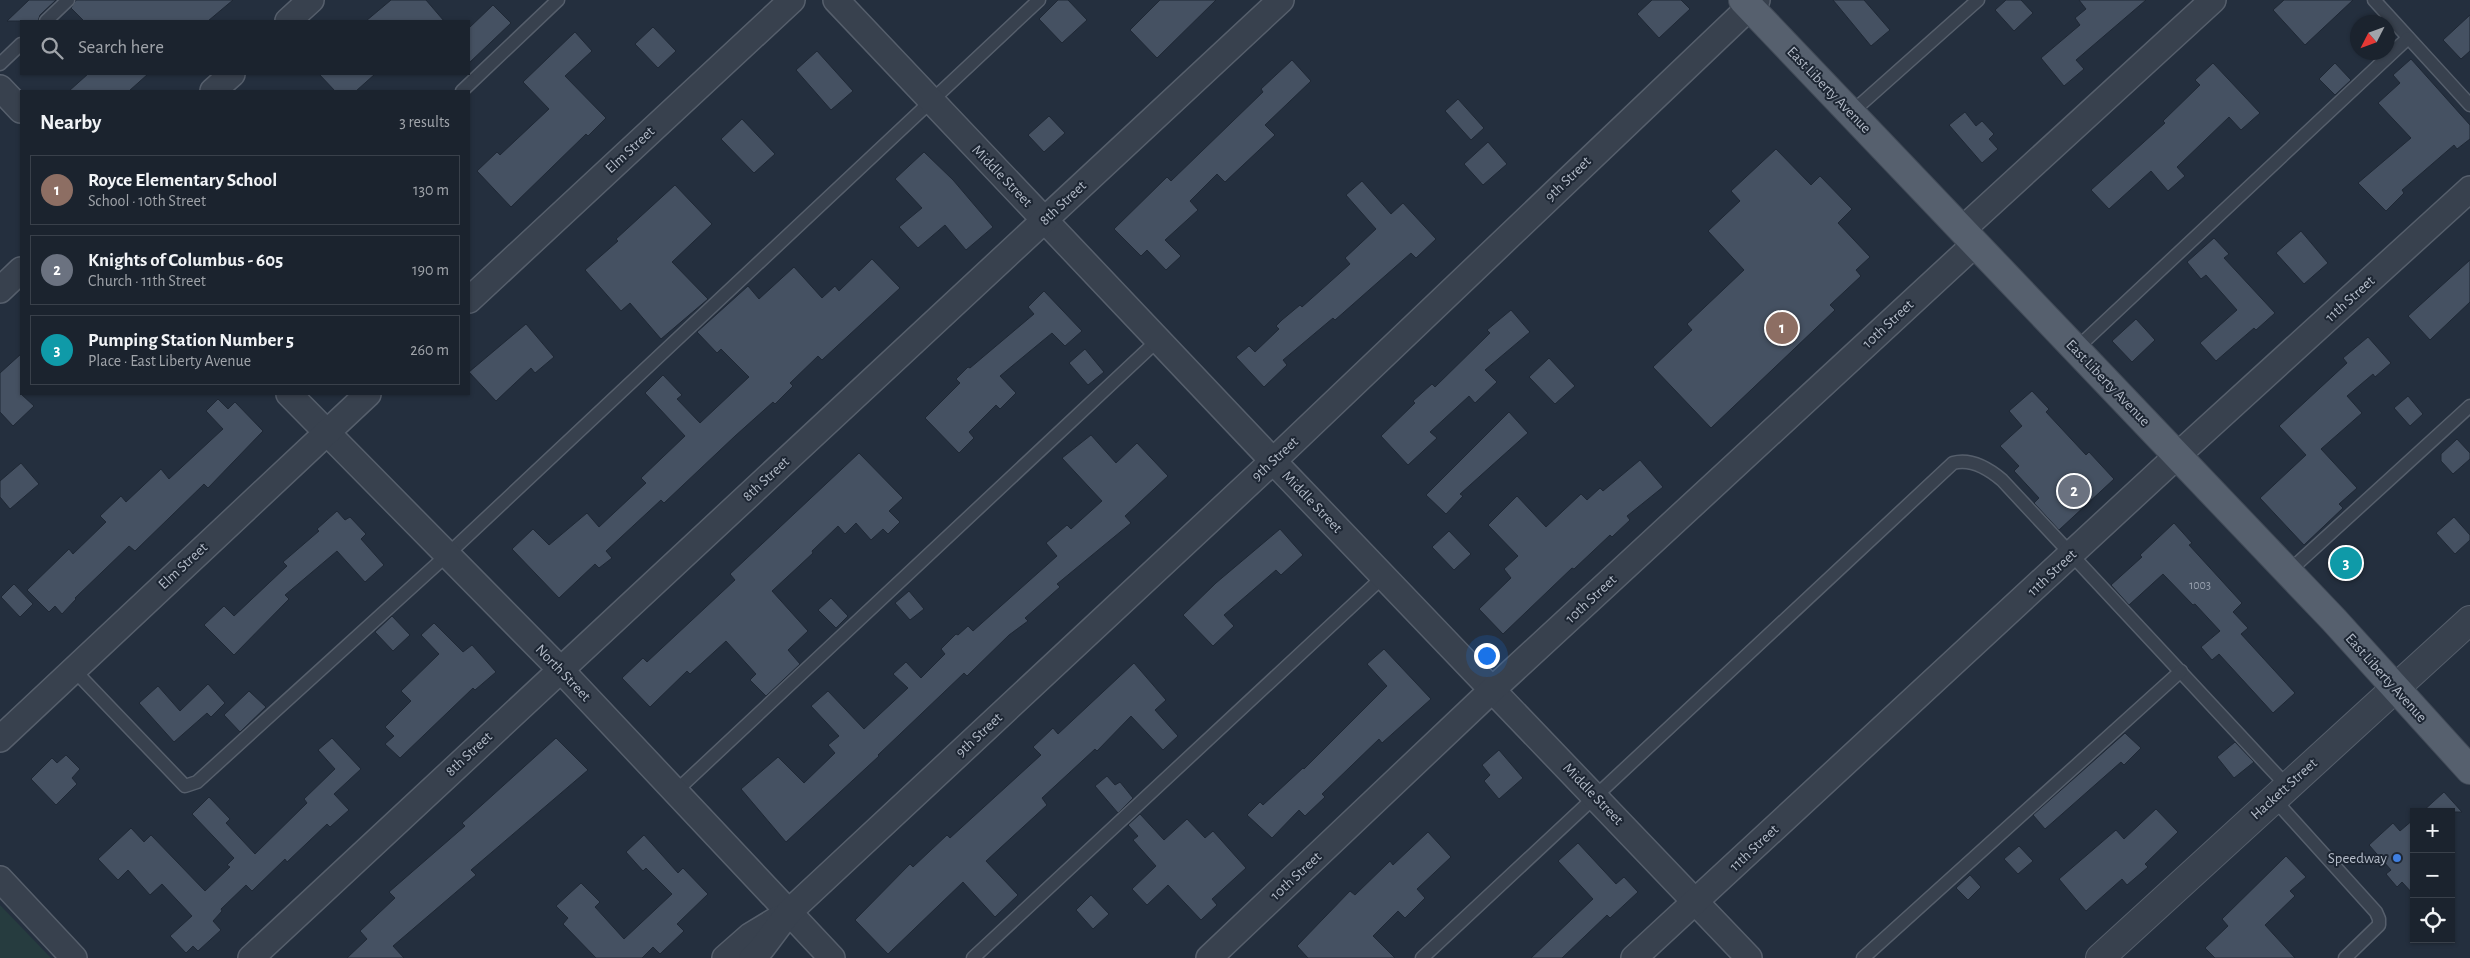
<!DOCTYPE html>
<meta charset="utf-8">
<style>
body{margin:0;font-family:"Alegreya Sans",sans-serif;background:#242b36;color:#f1f3f6}
.controls{position:absolute;right:15px;bottom:15px;display:grid;overflow:hidden;border-radius:0px;box-shadow:0 1px 4px #0004}
.controls button{width:45px;height:45px;display:grid;place-items:center;padding:0;border:0;border-bottom:1px solid #39404a;background:#1b232e;color:#f1f3f6;font:25px sans-serif}
.compass{position:absolute;left:2350px;top:15px;width:45px;height:45px;border-radius:50%;background:#1b232e;box-shadow:0 1px 4px #0004;rotate:228deg}
.you{position:absolute;left:1486px;top:655px;width:18px;height:18px;margin:-12px;border:4px solid #fff;border-radius:50%;background:#1a73e8;box-shadow:0 0 0 8px #1a73e833}
.badge{display:grid;place-items:center;width:32px;height:32px;border-radius:50%;background:#8ab4f8;color:#fff;font-size:16px;font-weight:700}
.pin{position:absolute;translate:-50% -50%;border:2px solid #fff;box-shadow:0 1px 5px #0006}
.list{margin:0;padding:0;list-style:none}
h2{display:flex;justify-content:space-between;align-items:center;height:65px;margin:0;padding:0 20px;font-size:21px}
h2 small{font-size:16px;font-weight:400;color:#a0a4aa}
.list li{display:grid;grid-template-columns:32px 1fr auto;gap:15px;align-items:center;box-sizing:border-box;height:70px;margin:0 10px 10px;padding:0 10px;border:1px solid #39404a;border-radius:0px}
.list b{display:block;font-size:19px;white-space:nowrap}
.list p{margin:0;font-size:16px;white-space:nowrap;color:#a0a4aa}
.list em{font-size:16px;font-style:normal;color:#a0a4aa}
.icon{flex:none;width:28px;height:28px;fill:none;stroke:currentColor;stroke-width:2;stroke-linecap:round;stroke-linejoin:round}
.map{position:relative;flex:none;width:2470px;height:958px;overflow:hidden}
.search{position:absolute;background:#1b232e;box-shadow:0 1px 4px #0004;left:20px;top:20px;width:450px;height:55px;display:flex;align-items:center;gap:12px;box-sizing:border-box;padding:0 18px;border-radius:0px;color:#a0a4aa;font-size:19px}
.panel{position:absolute;background:#1b232e;box-shadow:0 1px 4px #0004;left:20px;top:90px;width:450px;height:305px;border-radius:0px}
.map>svg:first-child{display:block}
</style>
<div class="map">
<svg width="2470" height="958" viewBox="0 0 2470 958">
<rect width="100%" height="100%" fill="#242f3e"/>
<path fill="#263c3f" d="M0 905 51 958H0Z"/>
<g fill="#455162" stroke="#1f2835">
<path d="M29 0H56L40 15 38 21H7Z"/>
<path d="M76 0H233L208 21H84L71 8Z"/>
<path d="M391 0H426L444 21H366Z"/>
<path d="M1058 0H1068L1087 20 1062 43 1039 19Z"/>
<path d="M1160 0H1216L1157 58 1130 30Z"/>
<path d="M1652 0H1681L1690 9 1659 38 1637 14Z"/>
<path d="M1833 0H1864L1890 30 1871 46Z"/>
<path d="M2006 0H2021L2033 13 2014 31 1995 10Z"/>
<path d="M2079 0H2146L2076 60 2084 69 2064 86 2041 58 2080 25 2075 18 2086 9Z"/>
<path d="M2284 0H2353L2305 45 2273 10Z"/>
<path d="M493 5 511 23 469 63V28Z"/>
<path d="M2470 15V51L2461 59 2443 40Z"/>
<path d="M653 27 676 51 658 68 635 44Z"/>
<path d="M575 32 592 51 565 76 606 118 588 136 586 134 511 207 477 171 497 152 500 155 549 109 523 82Z"/>
<path d="M817 51 853 91 831 110 796 70Z"/>
<path d="M2411 59 2470 125V139L2457 149 2454 145 2402 190 2404 193 2386 211 2358 183 2411 138 2378 103 2400 83 2393 75Z"/>
<path d="M1292 60 1311 81 1265 125 1275 135 1225 182 1217 174 1190 201 1198 210 1165 240 1181 256 1166 270 1147 250 1141 256 1114 229 1167 177 1171 181 1263 92 1261 89Z"/>
<path d="M2213 63 2260 113 2241 130 2229 117 2177 167 2185 176 2168 191 2151 171 2109 209 2091 190 2165 123 2163 121 2200 85 2195 80Z"/>
<path d="M2335 63 2351 80 2335 95 2319 79Z"/>
<path d="M88 74H148L129 91H69Z"/>
<path d="M319 74H375L356 91H335Z"/>
<path d="M1458 99 1484 128 1471 140 1445 111Z"/>
<path d="M1965 112 1976 126 1982 121 1994 134 1989 139 1998 149 1982 163 1949 125Z"/>
<path d="M1049 116 1065 133 1044 152 1028 135Z"/>
<path d="M742 119 775 154 754 173 721 139Z"/>
<path d="M1488 142 1507 164 1483 185 1464 164Z"/>
<path d="M1776 149 1811 185 1820 176 1852 209 1838 223 1870 257 1856 270 1861 276 1830 305 1835 310 1711 428 1653 367 1692 330 1687 324 1744 270 1708 231 1740 201 1731 191Z"/>
<path d="M924 152 953 180 993 227 966 250 945 225 918 248 899 227 922 208 895 179Z"/>
<path d="M1362 181 1391 214 1403 203 1436 239 1416 258 1411 253 1335 320 1333 318 1283 360 1287 365 1264 387 1236 357 1249 346 1255 352 1279 329 1276 326 1282 320 1300 305 1302 307 1350 264 1345 258 1376 229 1346 195Z"/>
<path d="M675 185 712 224 672 262 708 299 661 339 630 303 621 311 585 270 618 241 616 239Z"/>
<path d="M2301 231 2328 263 2304 284 2276 253Z"/>
<path d="M2214 238 2229 254 2224 258 2275 313 2256 330 2254 328 2216 361 2200 343 2237 310 2206 275 2201 279 2187 262Z"/>
<path d="M872 259 900 288 822 360 818 356 790 383 793 386 775 404 773 402 735 436 664 503 661 500 606 551 612 558 599 568 595 564 559 598 512 549 533 529 549 545 587 513 599 527 646 483 641 478 685 436 645 393 663 375 682 395 677 399 700 423 749 377 721 349 717 353 697 332 748 286 759 299 794 267 822 298 835 286 839 291Z"/>
<path d="M2470 260V302L2430 340 2408 316Z"/>
<path d="M1044 291 1082 331 1065 346 1052 333 1000 376 1016 393 1000 409 996 405 969 432 974 438 959 453 925 418 960 383 956 379 968 367 970 368 1034 314 1028 307Z"/>
<path d="M1511 310 1530 332 1485 370 1497 382 1475 403 1469 396 1430 432 1437 438 1408 465 1381 436 1415 403 1413 401 1432 384 1435 387 1490 333 1487 330Z"/>
<path d="M2136 319 2155 340 2132 362 2112 341Z"/>
<path d="M526 324 554 357 535 373 531 368 496 401 469 372Z"/>
<path d="M2368 337 2391 363 2375 377 2373 374 2347 396 2362 413 2321 449 2357 488 2339 504 2343 508 2304 545 2260 498 2306 455 2279 426 2347 363 2343 358Z"/>
<path d="M1085 349 1104 372 1088 385 1069 363Z"/>
<path d="M21 354V394L34 406 13 426 0 412V373Z"/>
<path d="M1549 358 1575 386 1555 404 1529 377Z"/>
<path d="M2032 391 2049 409 2046 412 2086 455 2089 452 2114 479 2059 530 2034 503 2039 498 2014 471 2019 466 2000 446 2022 426 2009 411Z"/>
<path d="M2408 396 2423 414 2410 426 2394 408Z"/>
<path d="M218 399 228 409 235 402 263 431 208 488 204 484 135 551 129 546 75 598 76 599 62 614 55 606 49 612 27 590 69 549 73 554 106 522 100 516 121 496 126 502 161 469 169 479 223 429 206 411Z"/>
<path d="M1509 412 1528 433 1460 494 1463 496 1446 514 1426 495Z"/>
<path d="M1091 435 1116 463 1137 443 1168 476 1125 516 1131 523 1057 584 1060 587 1025 618 1028 621 1009 635 967 676 964 673 878 755 879 756 786 842 741 789 778 757 804 783 835 753 828 745 839 736 811 706 828 691 864 729 908 688 893 674 906 662 921 678 945 654 941 649 956 634 958 635 968 626 973 631 1057 556 1046 543 1067 525 1071 529 1102 501 1062 458Z"/>
<path d="M2457 439 2470 453V459L2453 474 2441 461V454Z"/>
<path d="M859 453 903 498 889 511 900 522 888 534 883 529 871 540 856 523 845 534 838 526 812 551 813 553 772 591 808 631 788 650 800 664 766 696 750 680 756 674 726 641 690 674 687 671 650 707 622 678 643 658 647 662 735 580 730 574Z"/>
<path d="M1640 460 1663 487 1627 516 1630 520 1612 537 1610 535 1574 569 1572 568 1503 634 1479 609 1511 578 1504 569 1518 556 1488 525 1517 496 1546 527 1581 494 1587 500 1600 488 1603 491Z"/>
<path d="M21 463 39 484 10 509 0 497V481Z"/>
<path d="M337 511 345 520 350 517 366 534 361 539 384 565 365 582 337 551 285 595 289 599 234 655 204 625 224 606 234 616 287 566 283 562 319 531 317 529Z"/>
<path d="M2454 517 2470 535V540L2455 554 2436 533Z"/>
<path d="M2174 523 2192 543 2189 545 2242 603 2233 612 2248 628 2241 634 2295 693 2273 713 2219 654 2212 660 2201 647 2220 631 2195 604 2193 605 2163 574 2129 605 2111 585 2142 557 2140 555Z"/>
<path d="M1280 529 1303 555 1281 575 1276 570 1224 615 1234 626 1213 646 1183 615 1216 583Z"/>
<path d="M1449 531 1471 554 1454 570 1432 547Z"/>
<path d="M2349 547 2362 561 2342 580 2329 566Z"/>
<path d="M14 584 33 604 20 617 1 597Z"/>
<path d="M909 591 924 609 910 620 895 603Z"/>
<path d="M831 598 848 616 836 628 818 610Z"/>
<path d="M392 616 410 635 393 651 375 632Z"/>
<path d="M434 623 463 652 472 645 496 672 475 690 473 688 400 758 385 744 394 736 385 727 411 701 401 691 439 654 421 635Z"/>
<path d="M1384 649 1431 699 1382 743 1379 739 1322 794 1325 797 1305 816 1299 810 1272 838 1247 815 1260 802 1263 805 1303 768 1304 769 1387 686 1367 664Z"/>
<path d="M1134 663 1166 700 1155 710 1178 736 1163 750 1131 716 1097 751 1095 749 1042 798 1047 805 986 861 1018 895 995 917 963 882 888 954 855 920 910 864 913 867 947 835 950 838 1041 755 1033 747 1053 728 1058 734Z"/>
<path d="M208 684 225 703 211 717 207 713 174 742 139 703 158 686 180 711Z"/>
<path d="M249 691 266 707 240 732 224 715Z"/>
<path d="M2125 733 2141 748 2124 765 2121 762 2045 829 2033 815Z"/>
<path d="M332 738 361 769 334 794 349 810 330 827 327 824 287 862 285 859 252 891 246 885 221 909 222 911 213 921 221 930 198 951 193 946 186 953 170 936 192 916 162 884 150 895 128 870 118 880 98 859 131 828 144 842 151 835 205 891 230 867 227 865 234 858 192 814 209 797 230 819 226 823 255 854 307 803 304 799 335 769 318 750Z"/>
<path d="M556 738 588 770 471 870 476 875 393 946 404 958H347L367 939 360 931 395 898 389 892 465 826 462 823Z"/>
<path d="M2235 742 2254 762 2234 778 2217 757Z"/>
<path d="M1499 750 1523 778 1499 799 1484 781 1490 775 1482 765Z"/>
<path d="M66 755 80 769 72 778 77 784 56 805 31 779 52 758 57 763Z"/>
<path d="M1107 776 1115 785 1120 782 1133 798 1118 813 1095 786Z"/>
<path d="M2444 792 2462 812H2422Z"/>
<path d="M2156 809 2178 832 2145 864 2148 867 2127 885 2122 879 2086 911 2059 879 2116 830 2124 839Z"/>
<path d="M1140 814 1164 840 1187 819 1205 838 1213 831 1246 868 1212 899 1217 905 1201 920 1168 885 1147 905 1132 889 1156 866 1133 840 1138 836 1128 825Z"/>
<path d="M2414 819V895L2402 882 2397 887 2386 874 2391 870 2369 845 2393 823 2400 831Z"/>
<path d="M1428 832 1451 857 1417 889 1425 898 1405 918 1398 911 1373 936 1395 958H1308L1297 946 1350 891 1355 895 1390 861 1393 865Z"/>
<path d="M644 835 678 873 683 868 708 894 677 924 684 931 660 954 653 947 642 958H596L563 924 568 918 556 906 581 883 600 902 595 907 624 939 672 894 646 868 643 871 626 852Z"/>
<path d="M1578 843 1616 884 1624 877 1638 892 1610 918 1607 915 1562 958H1531L1593 899 1558 861Z"/>
<path d="M2019 846 2033 861 2018 874 2004 859Z"/>
<path d="M2286 856 2306 877 2290 891 2295 896 2265 925 2295 958H2215L2205 948 2228 926 2222 919Z"/>
<path d="M1970 875 1981 887 1968 900 1956 888Z"/>
<path d="M1091 895 1109 914 1093 929 1076 910Z"/>
</g>
<g fill="none" stroke-linecap="round" stroke-linejoin="round">
<g stroke="#565f6c" stroke-width="15">
<g id="service">
<path d="M2374 0 2470 105"/>
<path d="M46 21 68 0"/>
<path d="M0 64 21 44"/>
<path d="M462 91 558 0"/>
<path d="M1852 112 1978 0"/>
<path d="M2076 349 2408 38"/>
<path d="M2288 572 2470 406"/>
<path d="M73 669 185 786 197 782 447 555 1039 0"/>
<path d="M675 792 1158 340"/>
<path d="M2273 798 2376 912 2379 919V925L2345 958"/>
<path d="M973 958 1384 576"/>
<path d="M1422 958 1953 463C1971 458 1989 469 2002 480L2287 786"/>
<path d="M1863 958 2181 671"/>
</g>
</g>
<g stroke="#565f6c" stroke-width="28">
<g id="minor">
<path d="M836 0 1273 461 1749 958"/>
<path d="M288 21 311 0"/>
<path d="M0 88 21 110"/>
<path d="M213 91 232 74"/>
<path d="M1962 230 2213 0"/>
<path d="M0 290 21 270"/>
<path d="M469 300 792 0"/>
<path d="M289 394 560 669 832 958"/>
<path d="M0 739 368 394"/>
<path d="M0 879 74 958"/>
<path d="M251 958 1281 0"/>
<path d="M725 958 750 936 778 919"/>
<path d="M752 958 762 948 789 912 1273 461 1757 0"/>
<path d="M1209 958 1492 690 1975 244"/>
<path d="M1634 958 2178 455 2470 189"/>
</g>
</g>
<g stroke="#565f6c" stroke-width="30">
<path id="tertiary" d="M2100 958 2470 620"/>
</g>
<g stroke="#414a57" stroke-width="30">
<path id="primary" d="M1743 0 2334 620 2470 770"/>
</g>
<use href="#service" stroke="#38414e" stroke-width="12"/>
<use href="#minor" stroke="#38414e" stroke-width="25"/>
<use href="#tertiary" stroke="#38414e" stroke-width="28"/>
<use href="#primary" stroke="#56606e" stroke-width="28"/>
</g>
<circle fill="#3f7fe0" stroke="#1d2633" stroke-width="2" cx="2397" cy="858" r="5"/>
<g text-anchor="middle" dominant-baseline="central" stroke-width="4" stroke-linejoin="round" paint-order="stroke">
<g font-size="12" fill="#98a1af">
<text x="2200" y="585">1003</text>
</g>
<g font-size="15" fill="#b4bcc9" stroke="#1d2633">
<text transform="translate(1829 90) rotate(46)">East Liberty Avenue</text>
<text transform="translate(630 150) rotate(-43)">Elm Street</text>
<text transform="translate(1002 176) rotate(46)">Middle Street</text>
<text transform="translate(1568 179) rotate(-44)">9th Street</text>
<text transform="translate(1063 203) rotate(-43)">8th Street</text>
<text transform="translate(2350 299) rotate(-42)">11th Street</text>
<text transform="translate(1888 324) rotate(-43)">10th Street</text>
<text transform="translate(2108 383) rotate(46)">East Liberty Avenue</text>
<text transform="translate(1275 459) rotate(-43)">9th Street</text>
<text transform="translate(766 479) rotate(-43)">8th Street</text>
<text transform="translate(1312 502) rotate(46)">Middle Street</text>
<text transform="translate(183 566) rotate(-43)">Elm Street</text>
<text transform="translate(2052 573) rotate(-43)">11th Street</text>
<text transform="translate(1591 599) rotate(-43)">10th Street</text>
<text transform="translate(563 673) rotate(46)">North Street</text>
<text transform="translate(2386 678) rotate(48)">East Liberty Avenue</text>
<text transform="translate(979 735) rotate(-43)">9th Street</text>
<text transform="translate(469 754) rotate(-43)">8th Street</text>
<text transform="translate(2284 789) rotate(-42)">Hackett Street</text>
<text transform="translate(1593 794) rotate(46)">Middle Street</text>
<text transform="translate(1754 848) rotate(-43)">11th Street</text>
<text transform="translate(1296 876) rotate(-43)">10th Street</text>
</g>
<g font-size="15" fill="#b4bcc9" stroke="#1d2633" text-anchor="end">
<text x="2387" y="858">Speedway</text>
</g>
</g>
</svg>
<div class="controls">
<button>+</button>
<button>−</button>
<button><svg class="icon" aria-label="locate" viewBox="0 0 24 24"><circle cx="12" cy="12" r="6"/><path d="M12 2v4M12 18v4M2 12h4M18 12h4"/></svg></button>
</div>
<svg class="compass" viewBox="-18 -18 36 36"><path d="M0-13l5 13h-10z" fill="#e53935"/><path d="M0 13l5-13h-10z" fill="#a0a4aa"/></svg>
<div class="you"></div>
<div class="pin badge" style="left:1782px;top:328px;background:#8d6e63">1</div>
<div class="pin badge" style="left:2074px;top:491px;background:#6b7280">2</div>
<div class="pin badge" style="left:2346px;top:563px;background:#0f9aa8">3</div>
<div class="search"><svg class="icon" aria-label="search" viewBox="0 0 24 24"><circle cx="10" cy="10" r="6"/><path d="M15 15l6 6"/></svg>Search here</div>
<section class="panel">
<h2>Nearby<small>3 results</small></h2>
<ul class="list">
<li><span class="badge" style="background:#8d6e63">1</span><div><b>Royce Elementary School</b><p>School · 10th Street</p></div><em>130 m</em></li>
<li><span class="badge" style="background:#6b7280">2</span><div><b>Knights of Columbus - 605</b><p>Church · 11th Street</p></div><em>190 m</em></li>
<li><span class="badge" style="background:#0f9aa8">3</span><div><b>Pumping Station Number 5</b><p>Place · East Liberty Avenue</p></div><em>260 m</em></li>
</ul>
</section>
</div>
